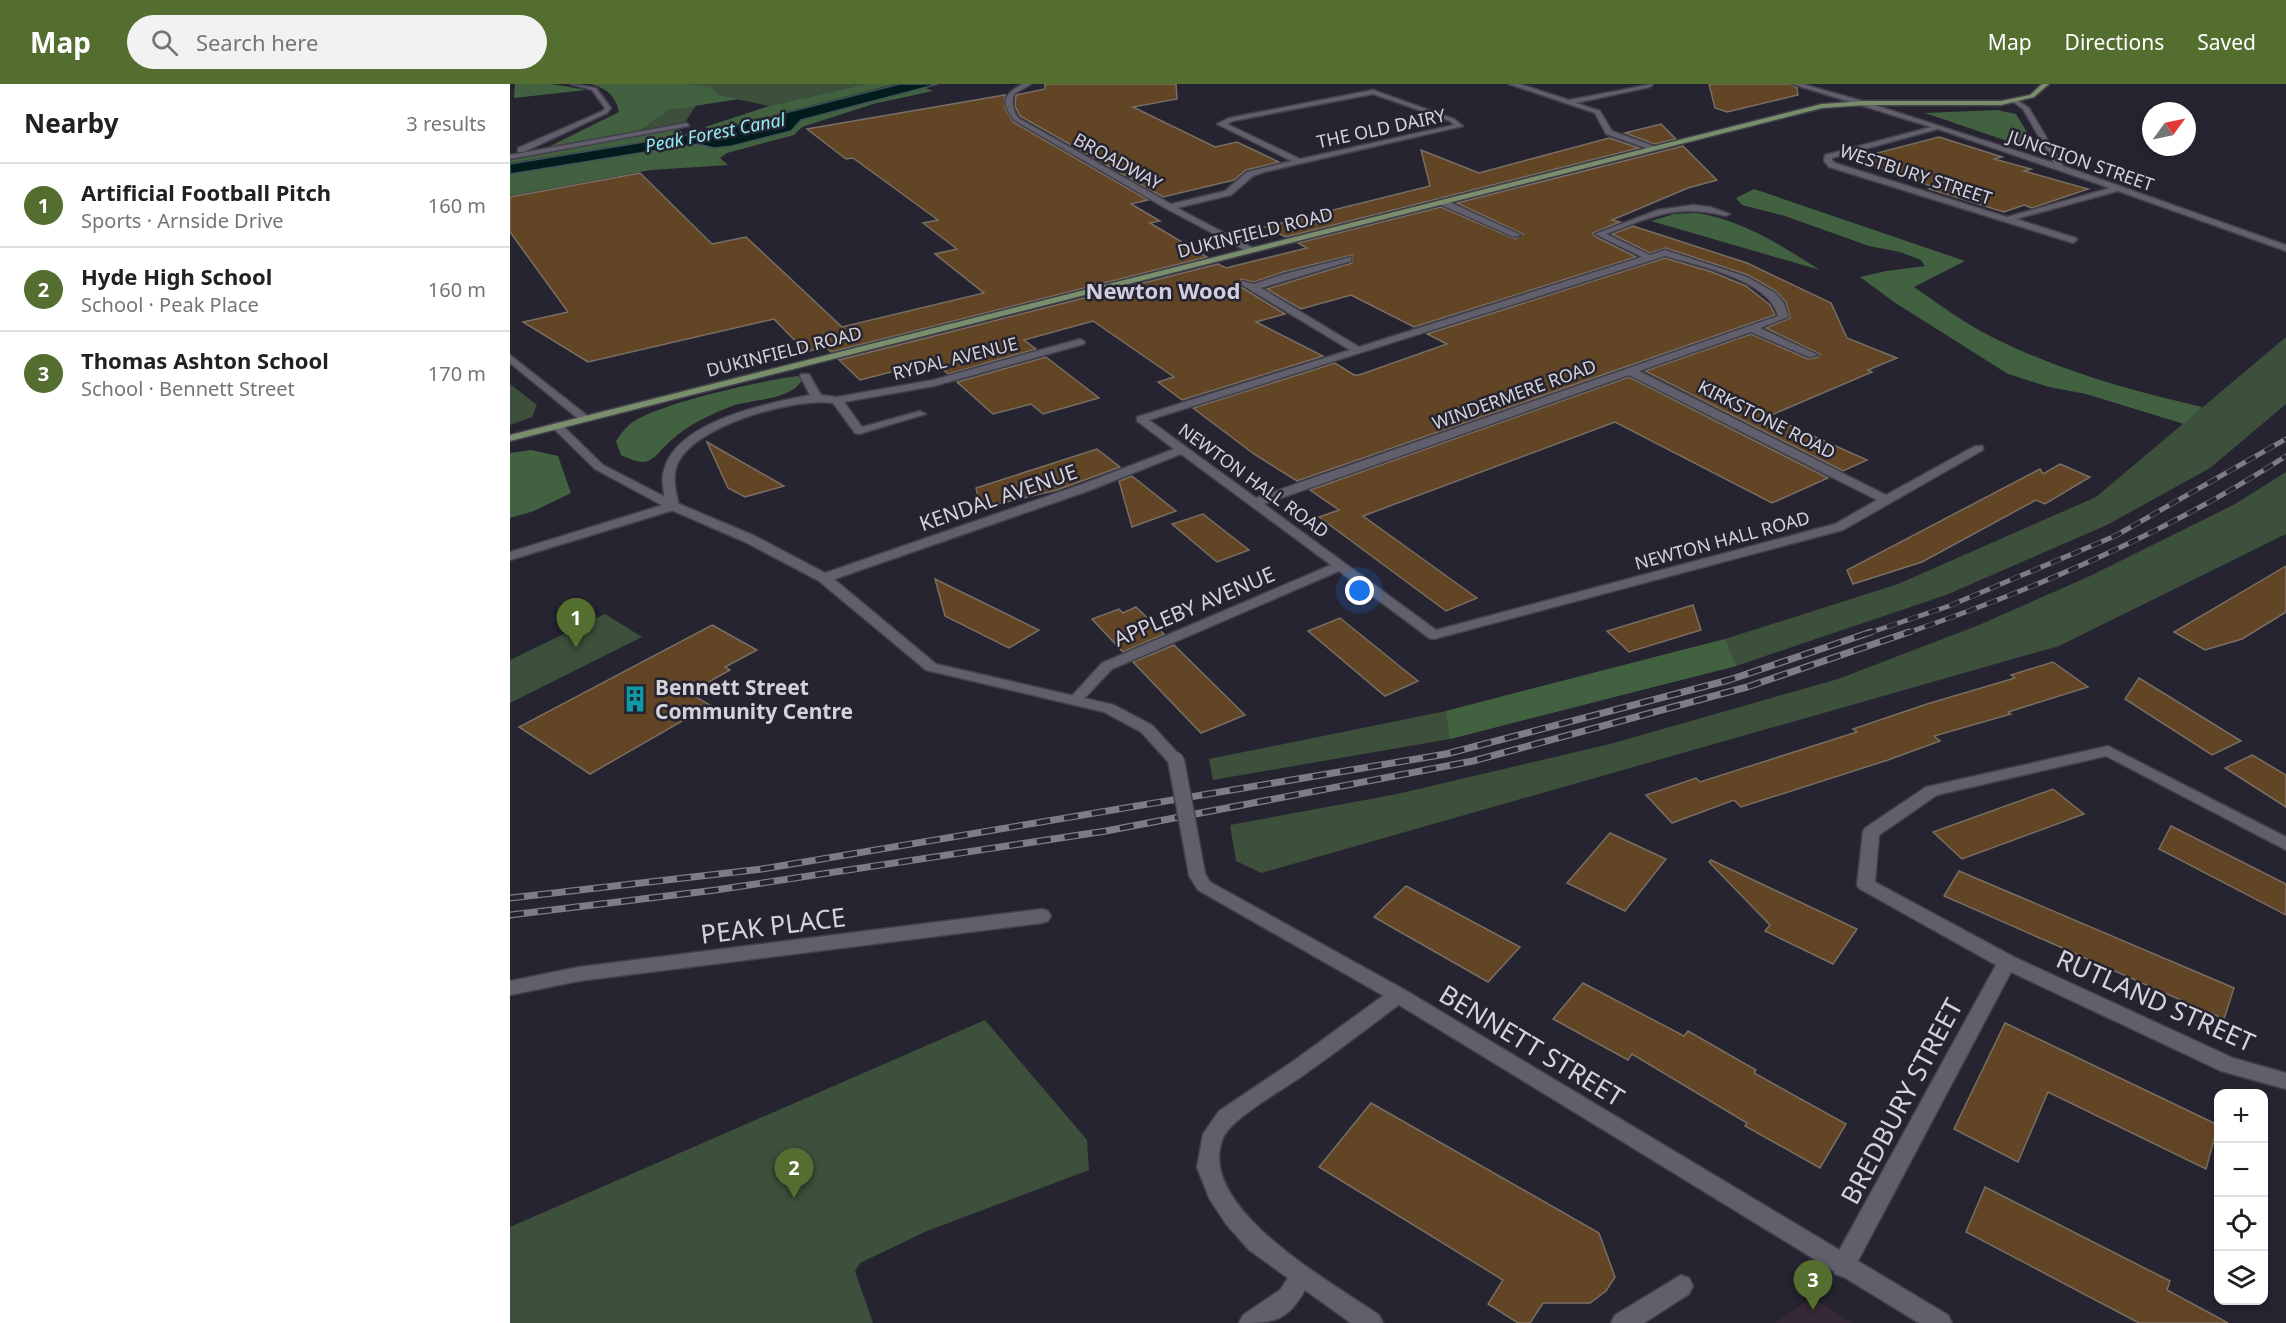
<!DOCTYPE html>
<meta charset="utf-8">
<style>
body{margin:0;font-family:"Noto Sans",sans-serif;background:#f2f2f2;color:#202124}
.controls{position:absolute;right:18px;bottom:18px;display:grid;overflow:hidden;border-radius:12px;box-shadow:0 3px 9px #0003}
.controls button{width:54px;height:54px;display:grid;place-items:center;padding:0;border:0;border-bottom:2px solid #e0e0e0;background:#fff;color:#202124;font:30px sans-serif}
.compass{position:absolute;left:1632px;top:18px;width:54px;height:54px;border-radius:50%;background:#fff;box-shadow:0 3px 9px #0003;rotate:57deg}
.you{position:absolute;left:850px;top:507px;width:21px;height:21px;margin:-15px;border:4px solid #fff;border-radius:50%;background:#1a73e8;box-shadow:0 0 0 9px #1a73e833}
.badge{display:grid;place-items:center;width:39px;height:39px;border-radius:50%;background:#546e2f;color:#fff;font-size:20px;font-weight:700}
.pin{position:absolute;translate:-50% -50px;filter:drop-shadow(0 2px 3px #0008)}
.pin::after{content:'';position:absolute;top:32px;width:21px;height:18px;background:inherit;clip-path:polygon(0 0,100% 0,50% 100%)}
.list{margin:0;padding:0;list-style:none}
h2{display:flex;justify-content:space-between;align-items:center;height:78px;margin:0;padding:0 24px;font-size:26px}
h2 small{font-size:20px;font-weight:400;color:#757577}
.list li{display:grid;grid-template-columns:39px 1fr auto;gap:18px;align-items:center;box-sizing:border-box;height:84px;padding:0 24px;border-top:2px solid #e0e0e0}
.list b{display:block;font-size:22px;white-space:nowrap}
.list p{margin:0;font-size:20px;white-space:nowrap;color:#757577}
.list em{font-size:20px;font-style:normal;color:#757577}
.icon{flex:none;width:33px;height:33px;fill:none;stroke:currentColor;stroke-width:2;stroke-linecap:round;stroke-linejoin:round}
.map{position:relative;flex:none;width:1776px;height:1239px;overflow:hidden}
header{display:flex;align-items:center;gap:36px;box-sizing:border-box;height:84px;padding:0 30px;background:#546e2f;color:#fff}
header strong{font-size:28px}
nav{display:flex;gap:33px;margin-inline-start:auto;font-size:21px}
.search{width:420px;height:54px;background:#f2f2f2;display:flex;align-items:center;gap:15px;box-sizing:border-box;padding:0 21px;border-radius:33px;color:#757577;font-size:22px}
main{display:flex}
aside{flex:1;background:#fff}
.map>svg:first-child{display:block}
</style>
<header>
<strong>Map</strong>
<div class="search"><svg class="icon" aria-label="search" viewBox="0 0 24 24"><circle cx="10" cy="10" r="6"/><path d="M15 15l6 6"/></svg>Search here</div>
<nav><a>Map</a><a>Directions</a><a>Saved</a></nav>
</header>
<main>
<aside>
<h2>Nearby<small>3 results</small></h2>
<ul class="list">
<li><span class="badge">1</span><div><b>Artificial Football Pitch</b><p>Sports · Arnside Drive</p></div><em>160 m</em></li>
<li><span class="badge">2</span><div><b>Hyde High School</b><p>School · Peak Place</p></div><em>160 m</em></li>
<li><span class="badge">3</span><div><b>Thomas Ashton School</b><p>School · Bennett Street</p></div><em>170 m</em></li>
</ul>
</aside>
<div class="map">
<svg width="1776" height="1239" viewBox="0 0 1776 1239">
<rect width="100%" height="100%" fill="#262430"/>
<path fill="#362835" d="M1302 1214 1343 1239H1265Z"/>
<g fill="#3c503b">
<path d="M179 0H355L259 22 208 11Z"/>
<path d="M187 20 174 40 123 52 159 26Z"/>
<path d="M1776 253V320L1700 384 1597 441 1436 511 1226 582 940 655 703 696 699 675 936 627 1215 555 1388 500 1586 413Z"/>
<path d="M0 300 27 321 22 333 0 341Z"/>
<path d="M1776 388V450L1549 562 751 789 726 777 720 741 887 710 1100 660 1328 595 1469 541 1580 492 1725 420Z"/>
<path d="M95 530 132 553 0 619V576Z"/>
<path d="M475 936 577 1056 579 1086 417 1147 350 1179 345 1187 363 1239H0V1143Z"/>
</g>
<g fill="#426141">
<path d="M5 0H42L76 6 4 14Z"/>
<path d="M81 0H179L202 4 208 11 229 15 159 26 124 51 177 41 169 45 174 51 0 79V73L22 71 109 28C105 11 97 5 81 0Z"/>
<path d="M355 0H385L221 42 201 46 195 43 259 22Z"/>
<path d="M406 0 423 7 363 20 292 43 284 51 217 69 210 74 218 81 141 86 0 112V85L202 53Z"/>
<path d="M1487 26 1506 30 1521 55 1506 59 1494 56 1415 29Z"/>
<path d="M1244 105 1455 177 1404 203C1430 221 1457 241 1486 255 1551 287 1621 307 1692 323L1674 340 1576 310 1539 303 1498 290 1384 218 1350 193 1376 187 1415 182 1411 176 1390 168 1359 162 1275 132 1232 121 1226 114Z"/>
<path d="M1186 129C1233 136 1270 161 1310 186L1141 137 1164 130Z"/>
<path d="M288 292 292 296C281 316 245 315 225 321 216 324 207 328 199 332 188 337 174 345 164 354 141 372 145 387 111 371L106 357C110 352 113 346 118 342 139 321 254 296 288 292Z"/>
<path d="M21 366 48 372 61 409 24 427 0 434V369Z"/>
<path d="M1215 555 1226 582 940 655 936 627Z"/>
</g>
<path fill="#001c1c" stroke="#405355" stroke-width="1.5" d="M390 0H428L291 36 281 47 222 62 204 64 188 60 173 62 0 90V80L207 46Z"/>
<g fill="#624525" stroke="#796e63" stroke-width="1.5">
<path d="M535 0H666L667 15 623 23 705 63 727 58 769 78 736 86 724 96 653 113 510 32 505 22 506 11 535 5Z"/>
<path d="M1199 0H1280L1287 4 1288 11 1217 28 1205 24Z"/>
<path d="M495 11V24L503 38 638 116 621 120 650 137 640 139 697 173 321 268 315 263 296 268 264 235 78 278 13 238 58 228 0 148V113L130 89 202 160 236 153 332 243 474 209 425 170 447 165 413 139 428 136 343 74 336 75 297 45Z"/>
<path d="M1151 40 1166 55 1144 60 1115 49Z"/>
<path d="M1429 53 1492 73 1484 75 1521 85 1514 87 1578 105 1522 124 1514 121 1494 128 1419 105 1424 103 1344 75Z"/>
<path d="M1099 54 1129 64 776 153 755 143 920 102 911 66 969 89Z"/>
<path d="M1173 62 1207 96 1178 104 1102 136 1110 138 1083 149 1084 152 1126 173 904 243 841 211 791 225 757 205 842 179V171L773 188 744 198 731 195V203L775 230 746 238 813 272 672 316 648 298 664 293 583 237 514 256 526 265 438 290 424 277 350 296 329 276 708 180 716 184 797 164 788 159 931 123 1005 155 1013 150 947 119Z"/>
<path d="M1123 142 1237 179 1321 219 1337 254 1387 274 1358 286 1362 288 1259 332 1357 376 1333 387 1135 287 1241 250 1298 275 1308 273 1310 270 1256 244 1280 234 1276 218 1266 207 1238 191 1156 164 1140 169 1102 150Z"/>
<path d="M1155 174 1202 188 1236 202 1260 221 1265 231 787 397 744 370 683 324 825 279 844 291H849L937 260 917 250Z"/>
<path d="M536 273 589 314 533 330 521 320 483 330 447 298Z"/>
<path d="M1119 293 1318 394 1262 419 1105 338 853 432 967 514 936 527 809 433 829 426 800 406Z"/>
<path d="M197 358 274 402 235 413 218 404Z"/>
<path d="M587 365 610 383 547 406 471 424 466 404Z"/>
<path d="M1550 380 1580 393 1535 420 1526 416 1412 478 1343 500 1337 486 1530 385 1533 390Z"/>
<path d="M622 392 666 427 622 443 609 397Z"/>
<path d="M693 430 739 466 707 478 662 440Z"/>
<path d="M1776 482V528L1732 555 1695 566 1664 548Z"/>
<path d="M425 495 529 546 499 564 435 532Z"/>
<path d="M1183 521 1191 546 1119 568 1097 547Z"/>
<path d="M626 523 654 550 613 568 582 535 609 525 613 529Z"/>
<path d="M830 534 908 597 875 612 798 547Z"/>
<path d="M202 541 247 566 215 583 220 586 179 609 200 621 80 690 9 643Z"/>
<path d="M664 561 735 631 691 649 623 578Z"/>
<path d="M1543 578 1578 603 1498 628 1501 630 1424 652 1430 657 1378 676 1231 723 1224 716 1162 739 1136 711 1186 694 1190 698 1347 648 1343 645 1417 620 1505 594 1501 591Z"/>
<path d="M1629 594 1731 657 1702 671 1615 615Z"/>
<path d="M1742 671 1776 691V723L1715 684Z"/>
<path d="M1543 705 1574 730 1452 775 1423 748Z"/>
<path d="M1661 742 1776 800V831L1649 765Z"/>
<path d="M1100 749 1156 775 1115 827 1057 799Z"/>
<path d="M1201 776 1347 845 1323 880 1255 847 1260 841 1199 778Z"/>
<path d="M1449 787 1724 904 1714 935 1434 812Z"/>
<path d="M896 802 1010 863 978 898 864 833Z"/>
<path d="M1073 899 1174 952 1178 947 1246 986 1244 989 1336 1040 1310 1084 1235 1042 1237 1039 1122 970 1118 976 1043 935Z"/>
<path d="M1495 939 1708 1041 1696 1085 1538 1008 1508 1078 1444 1045Z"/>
<path d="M861 1019 1089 1149 1105 1193 1096 1207 1080 1219H1033L1020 1239H1008L978 1220 993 1196 809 1083Z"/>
<path d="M1475 1103 1660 1197 1657 1206 1718 1239H1629L1456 1148Z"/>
</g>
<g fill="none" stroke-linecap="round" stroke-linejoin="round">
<g stroke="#42404b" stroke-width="3">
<g id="minor">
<path d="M61 0 86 4 101 24 97 29 14 68H8V64L93 27 95 24 82 6Z"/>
<path d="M513 0H521L504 10C501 19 503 26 508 34L661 120 715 107 737 88 782 77 707 40 719 34 863 6 944 35 953 42 754 88 743 92 721 111 667 124 743 164 744 166 740 169 657 125 504 36C490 17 494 10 513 0ZM863 10 940 37 944 41 790 75 717 40 723 37Z"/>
<path d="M999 0H1009L1059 16 1143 0 1140 3 1066 19 1090 27 1102 47 1149 64 1142 66 1096 50 1085 29Z"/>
<path d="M1282 0H1292L1349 16 1544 79 1513 25 1502 17 1507 16 1519 24 1553 82 1776 161V167L1608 107 1506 135 1566 154 1567 156 1563 159 1319 83 1314 77 1315 71 1421 43ZM1428 45 1600 104 1497 133 1325 79 1322 76V74Z"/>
<path d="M177 39 179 42 0 75V71Z"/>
<path d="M929 116H935L1011 151 1004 153 929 120Z"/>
<path d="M1183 121 1200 123 1220 130 1216 132C1167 119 1141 133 1096 150L1140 171 1155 166 1237 193 1265 209 1274 219 1278 233 1250 244 1308 271 1299 273 1241 248 1129 287 1376 411 1465 362H1473V366L1333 446 924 555 919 554 829 487 602 585 571 618 566 620 559 615 592 579 821 481 671 370 578 407 319 497H309L307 494 309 491 570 401 664 365 627 337V333L840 266 732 201V197L744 200 774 190 841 173V177L751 204 849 263 1132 173 1085 150 1148 126ZM1155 172C1187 181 1260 196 1268 232L746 414 639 336ZM1119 291 1367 416 1325 440 926 546 754 420Z"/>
<path d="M570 255 575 258 574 260 424 302 334 318 352 343 410 327 416 330 349 350 345 349 323 319C285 313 182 342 167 381 162 394 166 409 169 422L167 425 0 476V468L156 420C154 408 150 395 155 383 170 337 258 319 300 311L290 292 291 290H299L311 311 327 313 423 296Z"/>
<path d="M0 271 79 333V337H71L0 279Z"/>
<path d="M1598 662 1776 753V766L1596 672 1427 711 1369 751 1365 798 1504 873 1723 974 1776 989V1005L1711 987 1501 888 1341 1190 1333 1193 1325 1190 1322 1182 1325 1174 1486 881 1350 805 1347 801 1353 748 1355 744 1416 703Z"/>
<path d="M532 825 538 827 541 832 538 837 532 839 69 897 0 911V897L69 883Z"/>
<path d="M888 904 895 906 898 911 895 916C862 941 829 966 795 990 776 1004 721 1034 713 1054 684 1123 823 1199 869 1231L873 1239H841L795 1206C777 1238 763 1239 729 1239L733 1231 770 1206 778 1194 739 1166 716 1140 699 1114 687 1083 693 1050 709 1027 782 978 881 906Z"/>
<path d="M1171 1191 1179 1194 1183 1202 1179 1210 1134 1239H1101L1105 1231Z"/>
</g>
</g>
<g stroke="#42404b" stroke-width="3">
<g id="tertiary">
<path d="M47 339 51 340 93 381 167 419 245 452 319 491 426 580 604 621 642 641 674 676 672 680H660L631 648 594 628 416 586 309 497 235 458 159 425 85 385 43 344V340Z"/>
<path d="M687 784 693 786 700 798 895 906 1438 1231 1442 1239H1409L881 916 688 806 678 790 681 786Z"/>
</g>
</g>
<g stroke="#42404b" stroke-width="3">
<path id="primary" d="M1532 0H1539L1524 13 1491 21H1355L1312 24 0 357V351L1312 20 1355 17H1491L1520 11Z"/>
</g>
<use href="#minor" fill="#625f6d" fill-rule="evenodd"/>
<use href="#tertiary" fill="#625f6d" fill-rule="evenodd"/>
<use href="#primary" fill="#798f6b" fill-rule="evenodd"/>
<g stroke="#7e7c86" stroke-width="5">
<g id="rail-far1">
<path d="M1356 550 1439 522 1605 452 1776 355"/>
<path d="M1394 550C1526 505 1659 448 1776 372"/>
</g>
</g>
<g stroke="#7e7c86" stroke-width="7">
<g id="rail">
<path d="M0 814 252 785 936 670 1219 596 1361 548"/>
<path d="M0 831 206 806 596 747 963 677 1237 603 1399 548"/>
</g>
</g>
<use href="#rail-far1" stroke="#262430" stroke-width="4" stroke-dasharray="11" stroke-linecap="butt"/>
<use href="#rail" stroke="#262430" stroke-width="4.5" stroke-dasharray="14" stroke-linecap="butt"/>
<g stroke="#42404b" stroke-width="19" stroke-linecap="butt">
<path id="tertiary-bridge" d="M666 676 687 790"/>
</g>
<use href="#tertiary-bridge" stroke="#625f6d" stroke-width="16"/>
</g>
<defs>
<g id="building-bare" transform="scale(2.07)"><path d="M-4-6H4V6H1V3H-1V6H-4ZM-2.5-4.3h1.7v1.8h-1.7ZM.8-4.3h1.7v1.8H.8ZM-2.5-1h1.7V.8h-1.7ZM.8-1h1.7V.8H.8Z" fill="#0f9aa8" stroke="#262430" stroke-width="2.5" paint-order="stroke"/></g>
</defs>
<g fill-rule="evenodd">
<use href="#building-bare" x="125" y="615"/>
</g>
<g text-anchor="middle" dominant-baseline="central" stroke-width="5" stroke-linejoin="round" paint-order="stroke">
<g font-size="18" fill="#d4d3db" stroke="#262430">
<text transform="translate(871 44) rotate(-12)">THE OLD DAIRY</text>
<text transform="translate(1571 76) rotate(19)">JUNCTION STREET</text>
<text transform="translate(608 77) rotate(29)">BROADWAY</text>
<text transform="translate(1406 90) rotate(18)">WESTBURY STREET</text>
<text transform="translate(745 148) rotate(-14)">DUKINFIELD ROAD</text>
<text transform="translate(274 267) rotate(-14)">DUKINFIELD ROAD</text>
<text transform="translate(445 274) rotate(-14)">RYDAL AVENUE</text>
<text transform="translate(1004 310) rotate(-20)">WINDERMERE ROAD</text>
<text transform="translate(1257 335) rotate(27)">KIRKSTONE ROAD</text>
<text transform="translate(744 396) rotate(36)">NEWTON HALL ROAD</text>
<text transform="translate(1212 456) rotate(-15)">NEWTON HALL ROAD</text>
</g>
<g font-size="18" font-style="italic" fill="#8eeff1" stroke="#262430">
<text transform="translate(205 48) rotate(-11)">Peak Forest Canal</text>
</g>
<g font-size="21" fill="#d4d3db" stroke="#262430">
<text transform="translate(488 413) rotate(-19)">KENDAL AVENUE</text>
<text transform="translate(684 522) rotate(-23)">APPLEBY AVENUE</text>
</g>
<g font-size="21" font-weight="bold" fill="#d4d3db" stroke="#262430" text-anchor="start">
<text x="145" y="603">Bennett Street<tspan x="145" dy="24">Community Centre</tspan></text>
</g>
<g font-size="22" font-weight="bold" fill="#d1cfde" stroke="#262430">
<text x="653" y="206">Newton Wood</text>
</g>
<g font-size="26" fill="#d4d3db" stroke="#262430">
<text transform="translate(263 841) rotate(-7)">PEAK PLACE</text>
<text transform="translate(1646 916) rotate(24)">RUTLAND STREET</text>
<text transform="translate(1022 961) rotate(31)">BENNETT STREET</text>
<text transform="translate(1391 1017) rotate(-62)">BREDBURY STREET</text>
</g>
</g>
</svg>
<div class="controls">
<button>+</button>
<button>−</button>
<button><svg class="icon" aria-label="locate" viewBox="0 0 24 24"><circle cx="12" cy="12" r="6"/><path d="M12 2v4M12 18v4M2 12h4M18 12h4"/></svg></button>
<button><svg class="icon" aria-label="layers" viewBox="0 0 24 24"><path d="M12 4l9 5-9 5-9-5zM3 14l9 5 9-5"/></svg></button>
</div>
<svg class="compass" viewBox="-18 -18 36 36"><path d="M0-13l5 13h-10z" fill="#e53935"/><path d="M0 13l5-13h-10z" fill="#757577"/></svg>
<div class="you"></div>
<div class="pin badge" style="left:66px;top:564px">1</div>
<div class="pin badge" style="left:284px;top:1114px">2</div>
<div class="pin badge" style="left:1303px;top:1226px">3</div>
</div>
</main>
